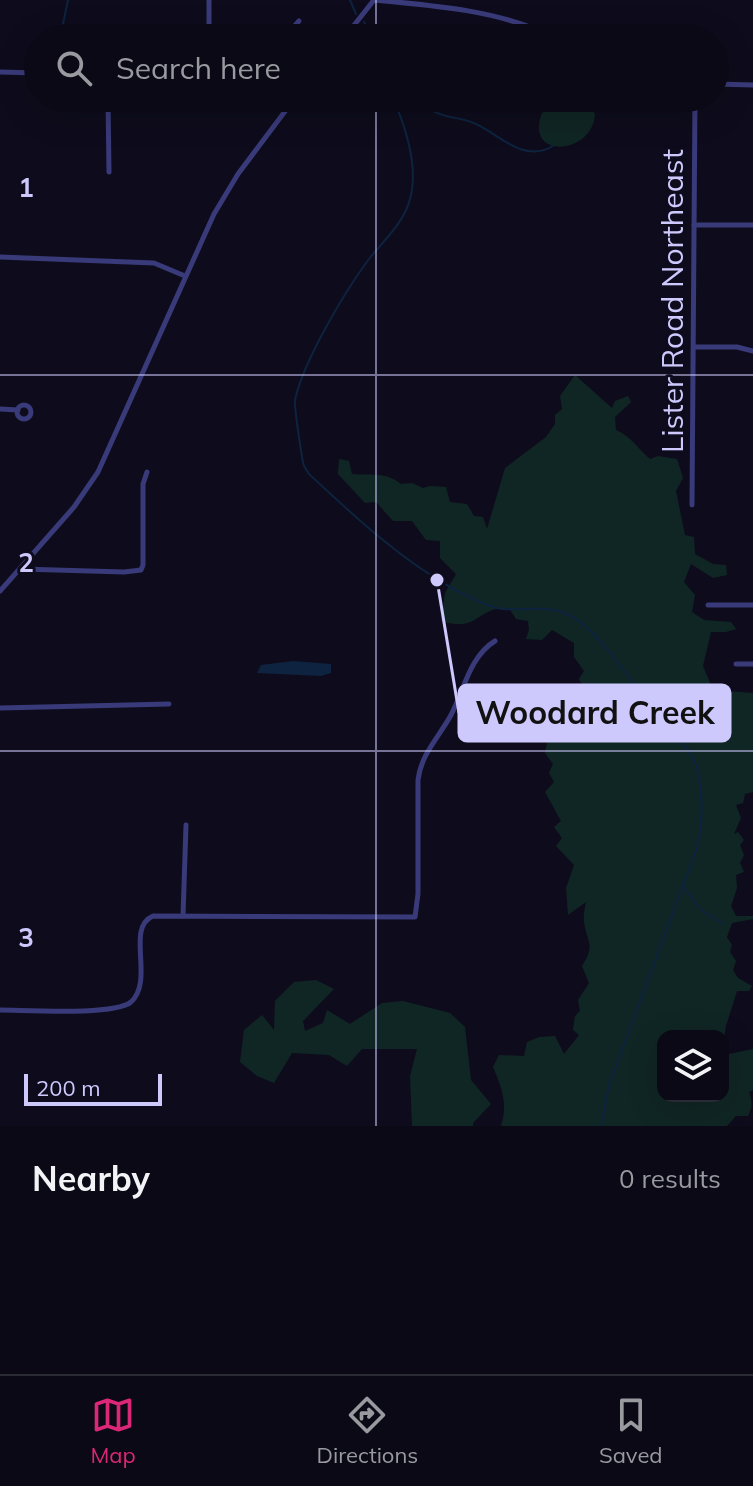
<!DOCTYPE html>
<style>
body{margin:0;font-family:Mulish,sans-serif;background:#181722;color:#f1f3f6}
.controls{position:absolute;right:24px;bottom:24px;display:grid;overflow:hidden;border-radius:16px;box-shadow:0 8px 32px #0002}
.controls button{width:72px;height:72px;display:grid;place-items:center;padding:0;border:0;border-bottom:2px solid #2a2a34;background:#0a0915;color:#f1f3f6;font:40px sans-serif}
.scale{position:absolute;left:24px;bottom:20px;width:138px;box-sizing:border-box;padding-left:8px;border:4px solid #cdc9fd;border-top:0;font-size:22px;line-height:28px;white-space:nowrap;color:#cdc9fd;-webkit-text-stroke:6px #0e0c1c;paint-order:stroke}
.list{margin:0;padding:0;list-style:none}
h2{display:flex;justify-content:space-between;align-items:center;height:104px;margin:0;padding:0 32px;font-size:34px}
h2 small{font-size:26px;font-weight:400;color:#999aa0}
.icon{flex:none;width:44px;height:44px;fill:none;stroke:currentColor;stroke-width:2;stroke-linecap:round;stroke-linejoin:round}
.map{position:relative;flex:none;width:753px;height:1126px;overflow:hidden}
.search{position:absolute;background:#0a0915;box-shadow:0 8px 32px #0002;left:24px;right:24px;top:24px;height:88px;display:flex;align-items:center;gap:20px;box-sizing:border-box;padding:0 28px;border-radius:44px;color:#999aa0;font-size:30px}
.sheet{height:248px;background:#0a0915}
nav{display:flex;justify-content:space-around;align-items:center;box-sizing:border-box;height:112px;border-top:2px solid #2a2a34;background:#0a0915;font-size:22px;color:#999aa0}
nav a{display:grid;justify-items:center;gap:4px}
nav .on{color:#db2777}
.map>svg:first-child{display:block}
</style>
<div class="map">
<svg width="753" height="1126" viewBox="0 0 753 1126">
<rect width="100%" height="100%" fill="#0e0c1c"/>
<g fill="#102624">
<path d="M562 99C577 99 587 101 595 114 593 153 530 160 540 119 543 107 551 103 562 99Z"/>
<path d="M575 375 612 408 615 401 628 396 631 402 615 417 616 430C631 436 638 449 650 459L658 456 677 459 683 478 676 491 685 535 694 537 695 554 713 564 726 565 727 575 713 578 691 564 684 582 695 595 692 612 704 620 731 622 736 629 726 632H711L703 666 711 685H724L728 691 753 693V792L745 794 743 803 736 805 741 818 734 834 738 832 744 840 740 845 744 855 740 863 744 872 736 875 737 888 731 906 736 916H753V919L732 923 727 937 732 945 730 952 736 961 733 970 738 978 752 986 749 991H737L726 1026 723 1044V1036H663V1096H723V1051L729 1054 753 1049V1090L749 1092C752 1102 753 1106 748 1116H736L727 1126H501C508 1104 502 1088 493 1067L499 1055 524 1056 527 1042 539 1037 555 1036 564 1054 579 1035 573 1030 575 1016 580 1011 578 1000 589 983 582 966C596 944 587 943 584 922 583 916 585 908 586 902L568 915 566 888 574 865 556 846 562 838 554 827 561 821 545 792 554 782 549 773 553 764 545 753 551 722 567 710 577 720 584 689 579 679 584 671 574 657V643L552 630 542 640 526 639 529 630 528 621 516 619 509 608C477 606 479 633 441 621L445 593 456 574 440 558V541L426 540 412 521H393L376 502 365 503 338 474 339 459 349 461 352 474C371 476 385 471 401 484L412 483 423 488 430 486 446 487 450 502 467 504 474 516 483 517 487 529 505 468 546 437 555 424V415L562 409 560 396Z"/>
<path d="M316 980 334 989 303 1021 305 1031 323 1023 327 1010 350 1024 382 1003 403 1001 450 1013 465 1027 471 1080 491 1104 473 1123V1126H412L410 1076 417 1049H362L347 1066 329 1055 292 1053 274 1083 257 1076 240 1062 244 1030 262 1015 274 1030 275 1001 294 982Z"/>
</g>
<path fill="#0d233f" d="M293 661 331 664V673L321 676 257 673 261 665Z"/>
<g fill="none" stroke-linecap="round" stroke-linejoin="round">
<g stroke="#0d233f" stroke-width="2">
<path d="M350 0 356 14"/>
<path d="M364 22 372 38"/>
<path d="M60 38 68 0"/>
<path d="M393 98C406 128 419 167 410 199 404 223 383 241 369 259 345 291 303 362 295 400 294 406 302 460 304 466L309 474C355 517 402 561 457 591 470 597 489 608 503 609 526 611 547 604 569 615 600 630 638 692 661 720 673 735 693 750 697 769 703 795 703 822 697 848L609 1085 601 1126"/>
<path d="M412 98C421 103 430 111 440 114 450 118 461 118 471 122 496 130 521 165 553 146"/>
<path d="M684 887 701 910 722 923"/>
</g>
<g stroke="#393a79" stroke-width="5">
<path d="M209 0V38"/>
<path d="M374 0C432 5 504 11 555 38"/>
<path d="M284 38 299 21"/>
<path d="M344 38 374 0"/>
<path d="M0 72 38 73"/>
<path d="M715 84 753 85"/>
<path d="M108 98 109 172"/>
<path d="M694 225H753"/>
<path d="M0 257 154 263 185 276"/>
<path d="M694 347H737L753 351"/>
<circle cx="24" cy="412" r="7"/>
<path d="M0 409 18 410"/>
<path d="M692 505 695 98"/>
<path d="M21 569 124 572 141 570 143 565V484L147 472"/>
<path d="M0 591 74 507 98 472 214 214 238 174 295 98"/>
<path d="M708 605H753"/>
<path d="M736 664H753"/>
<path d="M0 708 169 704"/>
<path d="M183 916 186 825"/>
<path d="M0 1010C25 1010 114 1016 131 1002 155 980 125 928 153 916L415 917 418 894V780C421 754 439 737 451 715 464 690 470 656 495 641"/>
</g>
</g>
<path fill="none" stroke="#cdc9fd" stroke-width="2" stroke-opacity="0.55" d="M376 0V38M376 98V1126M0 375H753M0 751H753"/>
<g text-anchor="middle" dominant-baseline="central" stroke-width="6" stroke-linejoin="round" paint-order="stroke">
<g font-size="30" fill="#cdc9fd" stroke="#0e0c1c">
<text transform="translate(672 301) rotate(-90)">Lister Road Northeast</text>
</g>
</g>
<g font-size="26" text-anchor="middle" font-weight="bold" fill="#cdc9fd" stroke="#0e0c1c" stroke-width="6" stroke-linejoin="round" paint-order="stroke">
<text x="26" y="197">1</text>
<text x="26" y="572">2</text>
<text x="26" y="947">3</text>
</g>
<path fill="none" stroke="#cdc9fd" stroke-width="3" d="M437 580L459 713"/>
<circle fill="#cdc9fd" stroke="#0e0c1c" stroke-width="3" cx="437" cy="580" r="8"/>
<rect fill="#cdc9fd" stroke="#cdc9fd" stroke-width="3" x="459" y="685" width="271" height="56" rx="8"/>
<g font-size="32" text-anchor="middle" font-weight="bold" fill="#111">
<text x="595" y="724">Woodard Creek</text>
</g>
</svg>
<div class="controls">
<button><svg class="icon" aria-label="layers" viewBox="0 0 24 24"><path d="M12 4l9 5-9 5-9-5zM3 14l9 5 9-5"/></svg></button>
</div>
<div class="scale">200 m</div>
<div class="search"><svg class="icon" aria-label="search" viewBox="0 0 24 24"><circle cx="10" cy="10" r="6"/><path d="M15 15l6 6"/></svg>Search here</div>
</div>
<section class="sheet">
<h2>Nearby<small>0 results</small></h2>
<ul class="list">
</ul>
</section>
<nav>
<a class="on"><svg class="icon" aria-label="map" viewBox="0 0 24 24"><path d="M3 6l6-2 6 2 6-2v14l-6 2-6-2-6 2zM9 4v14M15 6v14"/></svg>Map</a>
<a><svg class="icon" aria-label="directions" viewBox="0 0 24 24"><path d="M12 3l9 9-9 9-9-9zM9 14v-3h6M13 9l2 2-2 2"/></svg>Directions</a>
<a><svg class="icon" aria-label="saved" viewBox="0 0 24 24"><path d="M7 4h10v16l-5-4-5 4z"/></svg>Saved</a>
</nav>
